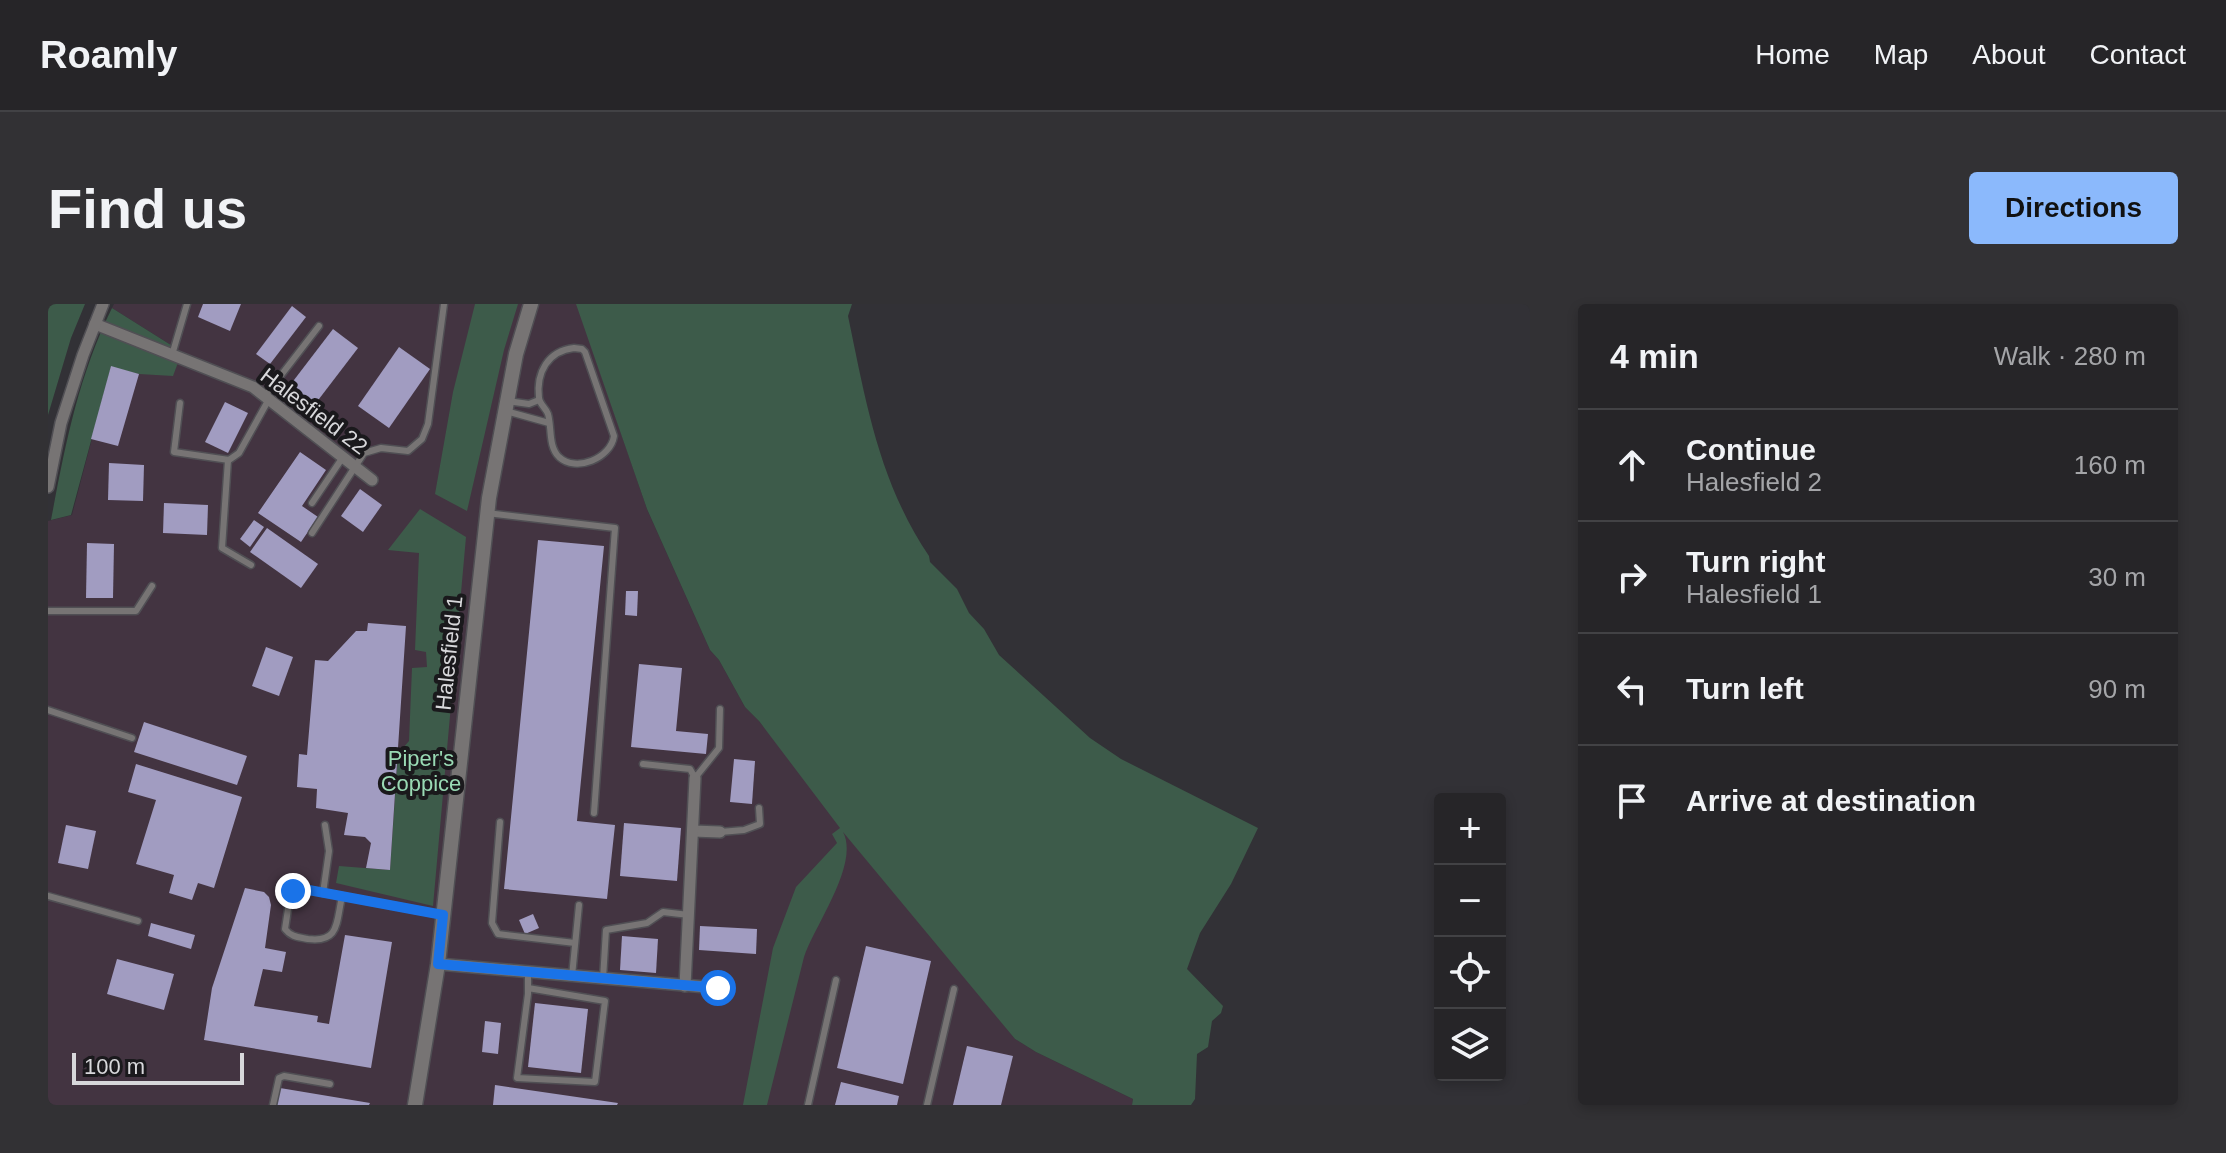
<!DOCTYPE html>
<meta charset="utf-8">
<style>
body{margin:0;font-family:Helvetica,sans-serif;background:#323134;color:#f1f3f6}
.controls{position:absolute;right:24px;bottom:24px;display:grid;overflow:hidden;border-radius:8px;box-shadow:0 4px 12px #0003}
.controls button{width:72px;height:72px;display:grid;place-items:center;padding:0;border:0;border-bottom:2px solid #424245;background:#262528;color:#f1f3f6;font:40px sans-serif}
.scale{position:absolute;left:24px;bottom:20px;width:172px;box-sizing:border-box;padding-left:8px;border:4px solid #d8d8db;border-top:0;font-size:22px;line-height:28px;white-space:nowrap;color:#d8d8db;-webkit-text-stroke:6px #1a191c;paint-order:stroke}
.stop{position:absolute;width:24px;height:24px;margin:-18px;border:6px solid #1a73e8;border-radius:50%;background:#fff}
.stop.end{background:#1a73e8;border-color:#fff;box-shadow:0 2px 8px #0008}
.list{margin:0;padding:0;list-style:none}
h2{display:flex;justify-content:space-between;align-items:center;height:104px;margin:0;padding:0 32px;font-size:34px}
h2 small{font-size:26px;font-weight:400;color:#a4a5a8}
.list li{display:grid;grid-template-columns:52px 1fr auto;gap:24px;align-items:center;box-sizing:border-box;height:112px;padding:0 32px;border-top:2px solid #424245}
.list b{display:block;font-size:30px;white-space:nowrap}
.list p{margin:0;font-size:26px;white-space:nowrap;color:#a4a5a8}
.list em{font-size:26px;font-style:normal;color:#a4a5a8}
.icon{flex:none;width:44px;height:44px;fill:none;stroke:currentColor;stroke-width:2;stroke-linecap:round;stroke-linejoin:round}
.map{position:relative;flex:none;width:1482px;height:801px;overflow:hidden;border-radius:8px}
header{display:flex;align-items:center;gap:48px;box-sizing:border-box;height:112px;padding:0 40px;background:#262528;border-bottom:2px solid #424245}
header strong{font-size:38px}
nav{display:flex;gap:44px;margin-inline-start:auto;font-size:28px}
.intro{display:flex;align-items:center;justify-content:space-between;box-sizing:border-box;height:192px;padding:0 48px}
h1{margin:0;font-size:56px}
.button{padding:20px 36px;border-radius:8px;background:#8bb9fc;color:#111;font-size:28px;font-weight:700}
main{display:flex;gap:48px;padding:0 48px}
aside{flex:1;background:#262528;border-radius:8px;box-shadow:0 4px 12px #0003}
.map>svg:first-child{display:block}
</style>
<header>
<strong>Roamly</strong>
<nav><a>Home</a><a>Map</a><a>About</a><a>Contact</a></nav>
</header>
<div class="intro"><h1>Find us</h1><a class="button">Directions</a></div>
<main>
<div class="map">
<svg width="1482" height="801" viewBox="0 0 1482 801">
<rect width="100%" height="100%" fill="#323136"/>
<path fill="#433441" d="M66 0H529L599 205 662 346 671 356 697 403 711 417 967 735 988 748 1085 795 1084 801H0V217L24 211 63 62 134 48 64 4Z"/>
<g fill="#3d5b4a">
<path d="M0 0H37L23 34 0 111Z"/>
<path d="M427 0H470L456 46 419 207 387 190 405 88Z"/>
<path d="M528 0H804L800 12C818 98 831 178 881 252L882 258 909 285 921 309 936 325 951 351 1042 434 1073 455 1210 524 1183 580 1152 629 1139 665 1175 702 1173 709 1164 717 1160 743 1149 750 1147 795 1143 801H1084L1085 795 988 748 967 735 795 528C812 560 766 622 756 653L719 801H695L725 644 748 583 789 539 784 530 792 524 711 417 697 403 671 356 662 346 599 205Z"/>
<path d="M64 4 134 48 125 72 91 70 63 63 23 211 3 216C17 142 30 73 64 4Z"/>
<path d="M372 205 418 233 385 602 288 579 291 562 342 566 350 450 361 437 364 364 379 363 378 348 367 346 371 249 340 246Z"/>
</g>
<g fill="#a19cc1">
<path d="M155 0H193L182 27 150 13Z"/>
<path d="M244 2 258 13 222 60 208 50Z"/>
<path d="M285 25 310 44 258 112 233 93Z"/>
<path d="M351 43 382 65 341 124 310 102Z"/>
<path d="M63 62 91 70 70 142 43 135Z"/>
<path d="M177 98 200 109 180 149 157 138Z"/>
<path d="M252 148 278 166 254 202 270 213 253 238 210 209Z"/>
<path d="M61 159 96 161 95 197 60 196Z"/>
<path d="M312 185 334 201 315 228 293 212Z"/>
<path d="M116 199 160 201 159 231 115 229Z"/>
<path d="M206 216 216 223 202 243 192 235Z"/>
<path d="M219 224 270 260 253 284 202 248Z"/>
<path d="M490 236 556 242 529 517 567 521 559 595 456 585Z"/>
<path d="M39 239 66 240 65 294H38Z"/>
<path d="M578 287H590L589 312 577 311Z"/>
<path d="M320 319 358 322 342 566 318 564 323 539 317 533 296 531 300 509 268 504 269 485 249 483 251 450 259 451 267 356 280 357 308 327H319Z"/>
<path d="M218 343 245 353 231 392 204 382Z"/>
<path d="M591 360 634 364 628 427 660 430 658 450 583 443Z"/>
<path d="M96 418 199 452 189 481 86 448Z"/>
<path d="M686 455 707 457 704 500 682 498Z"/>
<path d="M88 460 194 493 166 584 150 579 144 596 121 589 126 571 88 560 108 496 80 488Z"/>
<path d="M576 519 633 524 629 577 572 572Z"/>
<path d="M18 521 48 527 40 565 10 559Z"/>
<path d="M197 584 216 588 221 593 223 601 217 644 238 648 234 668 215 665 206 702 270 712 269 718 281 720 297 631 344 638 323 764 156 736 164 684Z"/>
<path d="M485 610 491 624 477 630 471 616Z"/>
<path d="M103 619 147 631 143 645 100 632Z"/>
<path d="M652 622 709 625 708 650 651 646Z"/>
<path d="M574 632 610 635 608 669 572 666Z"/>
<path d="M818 642 883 657 855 780 789 764Z"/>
<path d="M69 655 126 670 116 706 59 690Z"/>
<path d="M487 699 540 705 533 769 480 763Z"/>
<path d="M437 717 453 719 450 750 434 748Z"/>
<path d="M919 742 965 752 953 801H905Z"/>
<path d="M793 778 851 792 849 801H787Z"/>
<path d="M447 781 570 799 569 801H445Z"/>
<path d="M232 784 322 799 321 801H229Z"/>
</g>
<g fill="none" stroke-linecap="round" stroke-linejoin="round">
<g stroke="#504f54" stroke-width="9">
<g id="service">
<path d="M526 44 534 45 537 48 566 132C563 154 528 169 511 153 500 142 504 124 500 110 498 104 492 101 491 94 488 68 500 47 526 44Z"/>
<path d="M124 51 139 0"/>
<path d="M217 92 271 22"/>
<path d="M459 97 481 100 491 96"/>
<path d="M132 99 126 148 181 156 191 149 221 95"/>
<path d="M458 107 501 119"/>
<path d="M180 156 174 244 203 261"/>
<path d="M264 199 295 153"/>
<path d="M439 209 567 224 546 509"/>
<path d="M264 229 316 149 333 144 360 147 374 135 380 120 396 0"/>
<path d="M0 307H88L104 282"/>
<path d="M0 406 84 434"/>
<path d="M595 460 642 465 647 474 671 444 672 405"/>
<path d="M452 518 444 619 450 630 527 639"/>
<path d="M672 528 696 526 712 520 711 504"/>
<path d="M275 589 281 547 277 521"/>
<path d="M0 592 90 617"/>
<path d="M294 593C288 618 292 639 260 635 250 633 243 633 237 625L242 592 250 584 395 611"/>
<path d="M480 668V690L469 774 547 778 557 697 480 684"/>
<path d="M524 672 531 601"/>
<path d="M555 675 558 626 599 619 615 608 641 611"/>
<path d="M225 801 231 774 236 772 282 780"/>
<path d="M760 801 788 676"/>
<path d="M879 801 906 685"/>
</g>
</g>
<g stroke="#504f54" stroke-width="14">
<g id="minor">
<path d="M47 20 205 83 324 176"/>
<path d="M0 183 13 119 35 51 55 0"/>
<path d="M645 527 672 528"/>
<path d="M390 660 670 684"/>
<path d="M637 682 647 474"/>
</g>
</g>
<g stroke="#504f54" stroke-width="17">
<path id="tertiary" d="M367 801 390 660 441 194 468 50 483 0"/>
</g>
<use href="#service" stroke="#777474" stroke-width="6"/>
<use href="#minor" stroke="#777474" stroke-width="11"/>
<use href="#tertiary" stroke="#777474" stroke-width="14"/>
</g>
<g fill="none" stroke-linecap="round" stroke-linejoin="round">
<path stroke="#1a73e8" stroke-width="10" d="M245 587 250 584 395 611 390 660 670 684"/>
</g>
<g text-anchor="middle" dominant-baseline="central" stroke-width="8" stroke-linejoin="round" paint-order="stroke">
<g font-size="22" fill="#d8d8db" stroke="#1a191c">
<text transform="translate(266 107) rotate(37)">Halesfield 22</text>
<text transform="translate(401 349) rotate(-84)">Halesfield 1</text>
</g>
<g font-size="22" fill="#99dab4" stroke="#1a191c">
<text x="373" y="454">Piper's<tspan x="373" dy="25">Coppice</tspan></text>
</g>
</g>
</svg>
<div class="controls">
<button>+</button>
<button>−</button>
<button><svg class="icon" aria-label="locate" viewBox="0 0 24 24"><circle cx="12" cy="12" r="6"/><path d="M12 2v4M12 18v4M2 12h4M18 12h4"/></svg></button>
<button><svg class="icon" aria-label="layers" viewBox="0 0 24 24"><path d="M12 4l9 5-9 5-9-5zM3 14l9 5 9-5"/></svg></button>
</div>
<div class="scale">100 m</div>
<div class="stop" style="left:670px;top:684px"></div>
<div class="stop end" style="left:245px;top:587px"></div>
</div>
<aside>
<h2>4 min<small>Walk · 280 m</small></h2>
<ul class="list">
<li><svg class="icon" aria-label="ahead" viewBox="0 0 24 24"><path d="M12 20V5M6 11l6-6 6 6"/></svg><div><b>Continue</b><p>Halesfield 2</p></div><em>160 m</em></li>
<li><svg class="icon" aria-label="right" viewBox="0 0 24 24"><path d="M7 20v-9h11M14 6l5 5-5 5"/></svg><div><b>Turn right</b><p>Halesfield 1</p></div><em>30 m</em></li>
<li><svg class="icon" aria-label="left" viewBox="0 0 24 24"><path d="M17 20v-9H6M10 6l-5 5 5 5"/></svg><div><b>Turn left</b></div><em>90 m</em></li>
<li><svg class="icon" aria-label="arrive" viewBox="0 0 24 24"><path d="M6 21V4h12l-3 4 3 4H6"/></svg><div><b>Arrive at destination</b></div></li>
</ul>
</aside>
</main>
